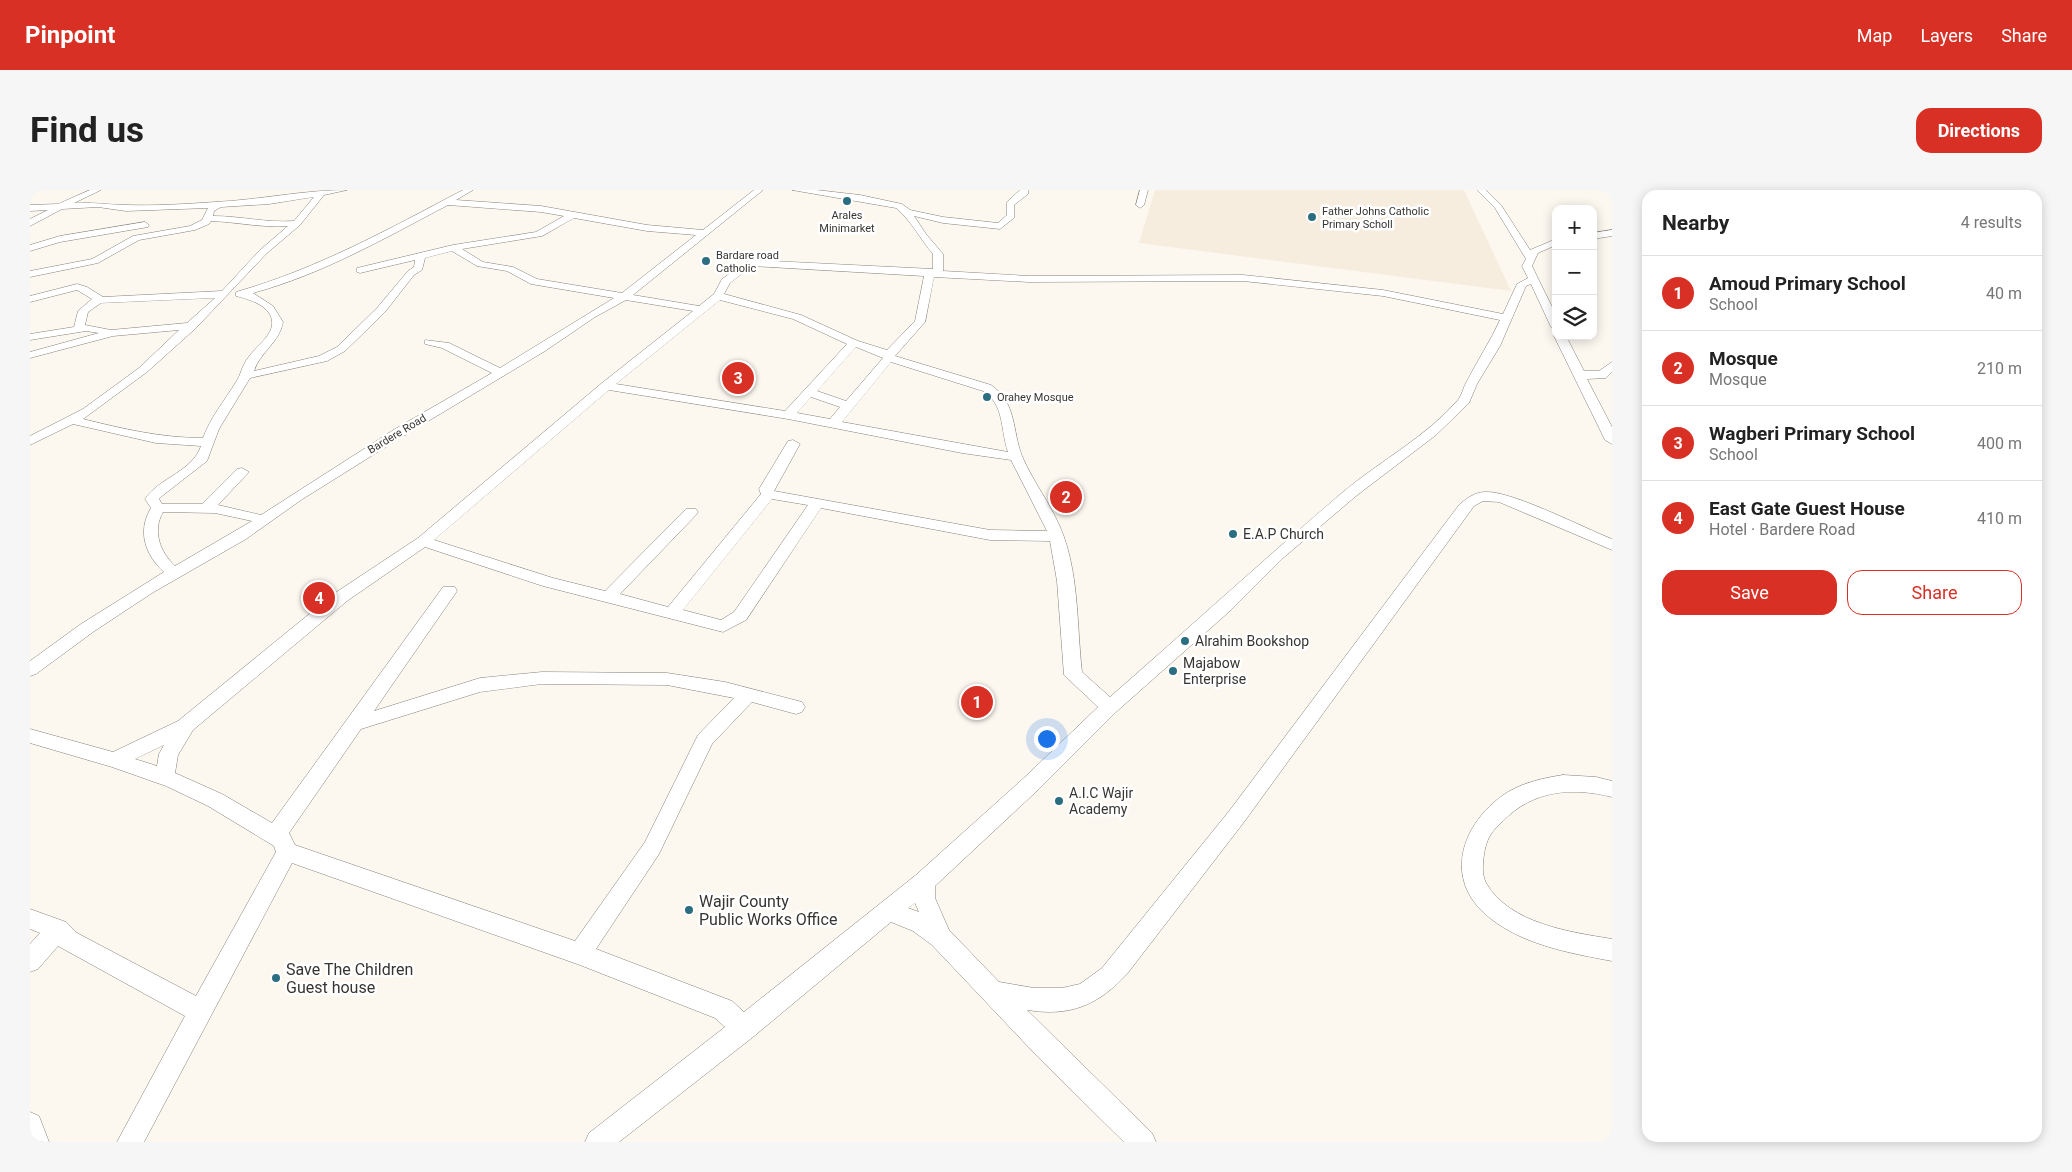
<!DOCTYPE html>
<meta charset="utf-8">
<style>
body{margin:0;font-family:Roboto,sans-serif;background:#f6f6f6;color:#222}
.controls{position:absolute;right:15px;top:15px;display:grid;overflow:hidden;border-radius:10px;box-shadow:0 2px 12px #0003}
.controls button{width:45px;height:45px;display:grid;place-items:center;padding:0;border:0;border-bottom:1px solid #e0e0e0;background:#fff;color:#222;font:25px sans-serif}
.you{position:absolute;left:1016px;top:548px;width:18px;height:18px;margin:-12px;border:4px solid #fff;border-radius:50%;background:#1a73e8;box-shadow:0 0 0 8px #1a73e833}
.badge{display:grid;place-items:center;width:32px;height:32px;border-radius:50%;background:#d93025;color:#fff;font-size:16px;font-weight:700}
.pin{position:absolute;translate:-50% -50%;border:2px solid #fff;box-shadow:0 1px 5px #0006}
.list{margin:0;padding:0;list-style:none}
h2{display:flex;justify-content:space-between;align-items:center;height:65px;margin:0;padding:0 20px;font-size:21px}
h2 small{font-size:16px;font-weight:400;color:#767676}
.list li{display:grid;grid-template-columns:32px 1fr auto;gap:15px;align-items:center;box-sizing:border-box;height:75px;padding:0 20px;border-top:1px solid #e0e0e0}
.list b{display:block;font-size:19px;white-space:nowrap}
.list p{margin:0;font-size:16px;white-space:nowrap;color:#767676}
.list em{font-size:16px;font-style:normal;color:#767676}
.actions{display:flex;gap:10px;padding:15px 20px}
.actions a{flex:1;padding:11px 0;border:1px solid #d93025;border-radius:15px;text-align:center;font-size:18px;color:#d93025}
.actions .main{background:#d93025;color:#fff}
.icon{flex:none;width:28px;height:28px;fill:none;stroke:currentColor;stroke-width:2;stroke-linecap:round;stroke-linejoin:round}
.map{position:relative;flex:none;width:1582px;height:952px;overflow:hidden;border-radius:15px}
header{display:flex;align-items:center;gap:30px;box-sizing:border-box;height:70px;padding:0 25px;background:#d93025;color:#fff}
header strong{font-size:24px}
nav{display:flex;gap:28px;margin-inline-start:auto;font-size:18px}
.intro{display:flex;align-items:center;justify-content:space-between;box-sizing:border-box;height:120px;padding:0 30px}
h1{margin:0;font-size:35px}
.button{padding:12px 22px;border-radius:15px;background:#d93025;color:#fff;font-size:18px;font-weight:700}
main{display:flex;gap:30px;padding:0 30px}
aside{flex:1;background:#fff;border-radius:15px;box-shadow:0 2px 12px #0003}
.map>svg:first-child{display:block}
</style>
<header>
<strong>Pinpoint</strong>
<nav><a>Map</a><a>Layers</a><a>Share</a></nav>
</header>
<div class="intro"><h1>Find us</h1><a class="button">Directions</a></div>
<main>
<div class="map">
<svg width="1582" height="952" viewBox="0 0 1582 952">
<rect width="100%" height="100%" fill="#fcf7ef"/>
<path fill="#f6edde" d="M1125 0H1434L1481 101 1109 53Z"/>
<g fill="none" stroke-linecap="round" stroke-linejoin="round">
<g stroke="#858079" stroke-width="1">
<g id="minor">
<path d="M60 0H71L44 13C62 12 79 15 97 15 126 16 156 14 185 12 229 10 273 0 317 0L294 5 270 35 236 64 166 138 117 182 53 229C93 239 132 248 173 248 180 228 195 210 206 192 211 185 212 175 218 168 225 157 244 145 242 131 240 115 218 109 206 106V102C287 79 359 39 433 0H443L426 10 511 16 617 35 673 40 724 0H733L603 105 669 116 684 104 692 89 720 70 903 79V64C891 50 880 29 866 18L762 0H786L830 5 872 14 880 20 913 27 968 33 977 25V12L990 0H998V4L984 15V28L970 39 913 33 884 26 896 44 913 64V81L999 86 1213 85 1353 100 1473 124 1487 94 1498 88 1492 76 1496 69 1465 18 1447 0H1456L1471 15 1500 60 1526 49V55L1508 63 1502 76 1526 125V140L1521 137 1501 94 1496 96 1470 156 1447 194 1439 213 1406 245 1326 306 1253 368 1201 420 1086 522 1009 599 905 696V708L919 740 969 792 1004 798H1032L1050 794 1072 778 1200 620 1429 315C1437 308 1445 302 1456 302 1482 301 1554 338 1582 349V360L1469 312 1453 311 1444 316 1214 632 1097 784C1068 815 1041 827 997 820L1122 943 1126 952H1094L1007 866 902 755 883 741 861 732 723 847 589 952H555L559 943 695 837 685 828 550 775 262 673 114 952H87L155 826 28 756 8 779 0 782V754L10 743 0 739V719L36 732 47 743 166 806 246 662 244 656 178 616 136 596 82 577 0 553V539L83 562 148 531 305 403 388 348 572 193 663 121 596 110 565 127 515 161 375 245 271 310 216 349 122 403 63 442 6 484 0 486V471L51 434 134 382C115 365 107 341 121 318L115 309C130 287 162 282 171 256L126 253 43 234 0 255V246L53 219 109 178 149 140 83 146 0 168V162L69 143 56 141 0 150V144L44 137 48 121 62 109 47 100 0 112V106L47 94 57 97 73 107 192 101 230 60 258 36C232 38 207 32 181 31L179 34 165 40 109 50 68 73 0 87V81L62 69 103 46 160 36 172 30 178 18 96 21 68 17 32 19 0 36V29L18 20 0 21V15L28 14ZM284 7 264 31C236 33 210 26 183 26L184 21 191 17 239 14ZM418 15 511 22 534 26 506 42 423 55 327 78V82L330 83 385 70 384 77 378 81 347 118 307 157 289 166 224 181C230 162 250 152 253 132L243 116 223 103C293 84 355 48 418 15ZM544 28 617 41 666 45 592 103 507 89 483 77 453 72 432 59 512 46ZM422 61 447 76 477 81 501 94 584 108 470 178 419 153 395 150V154L412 158 462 183 365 239 231 325 188 315 219 282 212 278 207 279 172 314H132L129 309 132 306 177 271 189 239 220 188 297 171 315 161 355 122 384 85 392 80 395 68ZM722 76 894 86 885 131 857 160 828 151 771 125 694 104 700 93ZM904 87 999 92 1213 91 1353 106 1470 130C1460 152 1447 171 1436 193 1433 198 1432 205 1428 210 1396 247 1350 271 1313 302 1234 369 1158 439 1080 507L1052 482C1047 438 1049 390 1034 347 1024 318 1004 294 992 266 982 240 987 213 961 195L865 166 895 132ZM185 108 157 133 81 140 55 135 58 122 71 113ZM690 110 763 129 817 154 755 221 586 194ZM826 157 853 168 816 211 787 201ZM861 172 953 201C975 215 970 239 978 262L812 232ZM579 200 758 229 932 263 981 270 1017 341 960 340 744 301 770 254 763 250 758 251 729 299 731 304 638 417 590 404 666 325 668 322 666 319H656L575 401 523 388 404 350ZM781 207 810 217 800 229 767 223ZM742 309 778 315 704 422 691 430 653 420ZM791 318 960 350 1020 351 1027 391 1034 485 1068 517 995 587 886 685 714 822 702 811 566 759 629 664 682 554 722 512 766 524 772 522 775 517 772 512 695 492 637 483 512 482 450 488 344 521 427 401 425 397H413L242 633 192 604 145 583 148 565 163 540 317 411 395 357 513 396 693 442 716 430ZM133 322 185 323 222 331 145 376C130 362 122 341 133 322ZM512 494 637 495 704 508 668 545 615 652 545 751 265 655 259 643 331 539 450 502ZM134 555 129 564 127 576 105 569ZM885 713 889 722 878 718Z"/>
<path d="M1110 0H1118L1114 15 1110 18 1106 15Z"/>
<path d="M115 32 119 35 118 37 30 52 0 61V55L30 46Z"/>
<path d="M1582 40V46L1563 49V43Z"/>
<path d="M1526 144V146H1536L1554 181H1569L1582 172V182L1576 188 1557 189 1582 237V254L1575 250 1524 146Z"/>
<path d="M1533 585 1566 587 1582 591V607C1542 597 1503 600 1473 631 1463 640 1458 646 1455 659 1453 670 1451 683 1456 693 1480 734 1540 742 1582 749V771C1539 763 1488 754 1454 723 1412 684 1435 629 1478 602 1495 592 1514 588 1533 585Z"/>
<path d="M0 922 9 926 19 952H0Z"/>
</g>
</g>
<use href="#minor" fill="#fff" fill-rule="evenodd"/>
</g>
<g fill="#2c6e81" stroke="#fff" stroke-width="2">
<circle cx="817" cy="11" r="5"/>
<circle cx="1282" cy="27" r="5"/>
<circle cx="676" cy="71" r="5"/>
<circle cx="957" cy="207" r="5"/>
<circle cx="1203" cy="344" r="5"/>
<circle cx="1155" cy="451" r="5"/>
<circle cx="1143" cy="481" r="5"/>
<circle cx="1029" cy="611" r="5"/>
<circle cx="659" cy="720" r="5"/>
<circle cx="246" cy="788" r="5"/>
</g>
<g text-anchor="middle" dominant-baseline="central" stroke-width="5" stroke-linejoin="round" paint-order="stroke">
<g font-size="11" fill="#373532" stroke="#fff" text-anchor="start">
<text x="1292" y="21">Father Johns Catholic<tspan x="1292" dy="13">Primary Scholl</tspan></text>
<text x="817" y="25" text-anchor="middle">Arales<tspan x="817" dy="13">Minimarket</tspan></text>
<text x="686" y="65">Bardare road<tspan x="686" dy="13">Catholic</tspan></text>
<text x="967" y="207">Orahey Mosque</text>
</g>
<g font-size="11" fill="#373532" stroke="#fff">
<text transform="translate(367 244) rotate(-31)">Bardere Road</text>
</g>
<g font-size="14" fill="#373532" stroke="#fff" text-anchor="start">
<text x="1213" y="344">E.A.P Church</text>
<text x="1165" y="451">Alrahim Bookshop</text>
<text x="1153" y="473">Majabow<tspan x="1153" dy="16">Enterprise</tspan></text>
<text x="1039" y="603">A.I.C Wajir<tspan x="1039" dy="16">Academy</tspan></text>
</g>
<g font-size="16" fill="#373532" stroke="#fff" text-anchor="start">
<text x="669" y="711">Wajir County<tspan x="669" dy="18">Public Works Office</tspan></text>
<text x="256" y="779">Save The Children<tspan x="256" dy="18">Guest house</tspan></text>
</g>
</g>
</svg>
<div class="controls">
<button>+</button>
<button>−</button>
<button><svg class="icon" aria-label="layers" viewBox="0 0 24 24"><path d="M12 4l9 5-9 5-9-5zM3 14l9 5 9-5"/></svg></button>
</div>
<div class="you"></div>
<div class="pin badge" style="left:947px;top:512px">1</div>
<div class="pin badge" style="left:1036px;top:307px">2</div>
<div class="pin badge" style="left:708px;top:188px">3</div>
<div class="pin badge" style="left:289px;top:408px">4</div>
</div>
<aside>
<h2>Nearby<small>4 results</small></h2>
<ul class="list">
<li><span class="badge">1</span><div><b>Amoud Primary School</b><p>School</p></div><em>40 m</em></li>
<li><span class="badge">2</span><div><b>Mosque</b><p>Mosque</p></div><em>210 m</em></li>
<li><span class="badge">3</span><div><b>Wagberi Primary School</b><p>School</p></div><em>400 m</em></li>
<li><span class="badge">4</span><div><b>East Gate Guest House</b><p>Hotel · Bardere Road</p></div><em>410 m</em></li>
</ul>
<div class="actions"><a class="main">Save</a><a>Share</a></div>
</aside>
</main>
